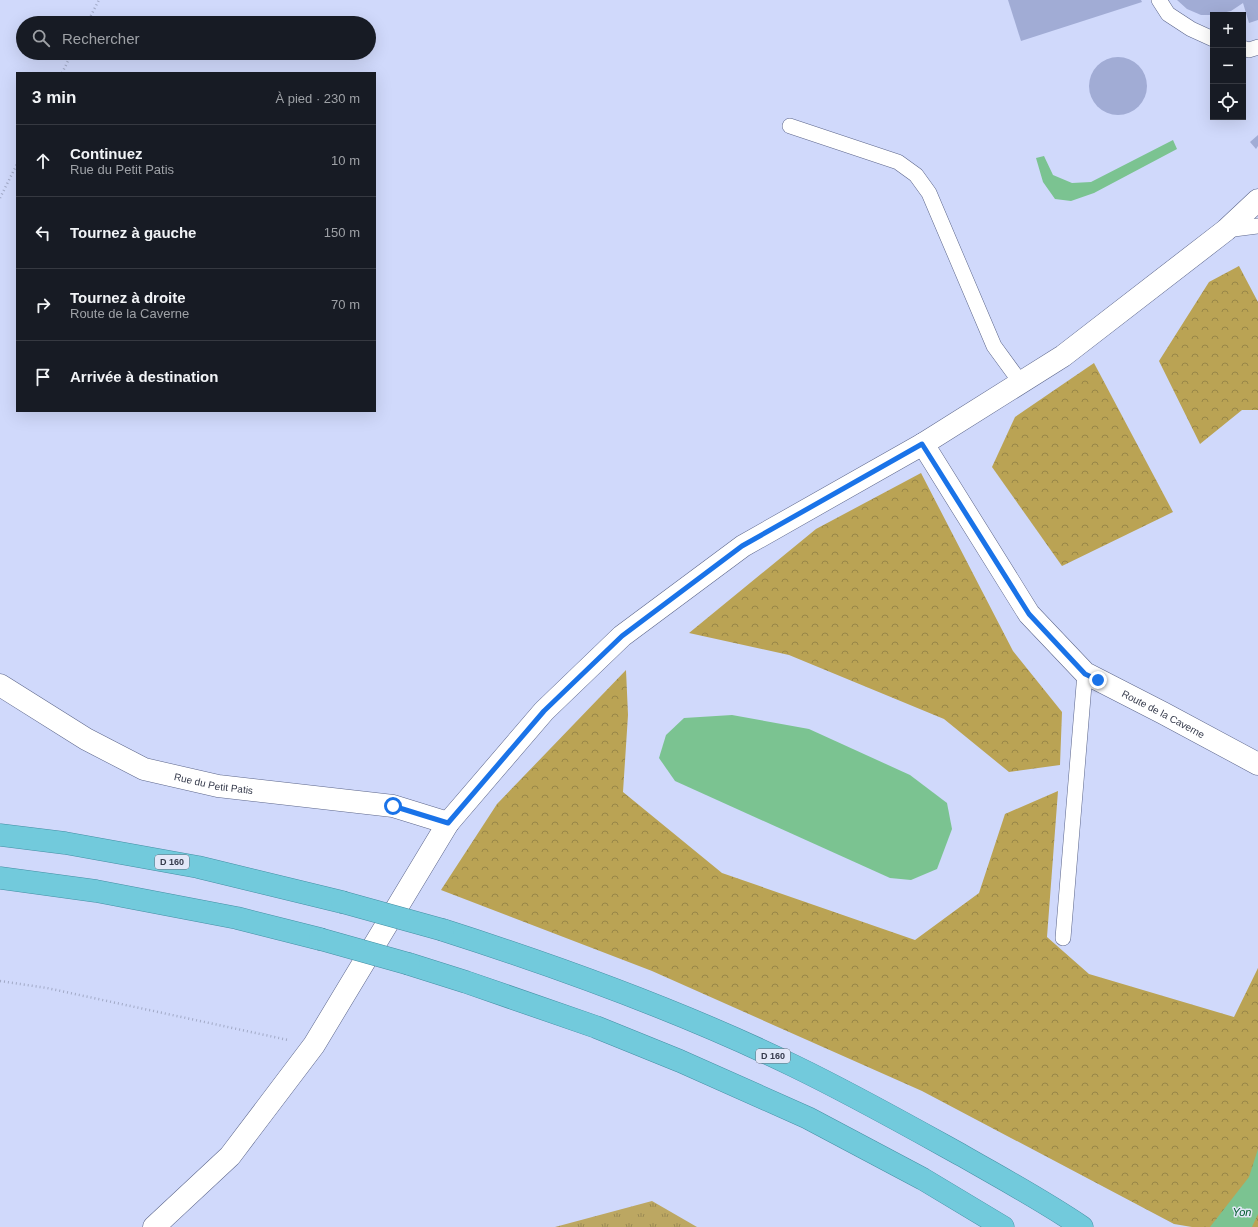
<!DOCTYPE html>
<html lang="fr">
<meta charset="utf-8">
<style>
body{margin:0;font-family:Helvetica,sans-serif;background:#242831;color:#f1f3f6}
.controls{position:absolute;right:12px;top:12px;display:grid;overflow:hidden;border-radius:0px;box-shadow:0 4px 16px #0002}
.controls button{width:36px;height:36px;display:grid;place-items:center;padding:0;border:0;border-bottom:1px solid #363941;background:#171b24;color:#f1f3f6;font:20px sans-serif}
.stop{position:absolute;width:12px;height:12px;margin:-9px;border:3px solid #1a73e8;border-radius:50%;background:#fff}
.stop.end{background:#1a73e8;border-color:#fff;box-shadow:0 1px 4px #0008}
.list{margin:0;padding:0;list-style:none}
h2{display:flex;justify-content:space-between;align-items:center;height:52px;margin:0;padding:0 16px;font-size:17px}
h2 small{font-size:13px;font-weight:400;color:#9ea1a6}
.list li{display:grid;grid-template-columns:26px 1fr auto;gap:12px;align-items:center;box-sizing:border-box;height:72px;padding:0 16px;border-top:1px solid #363941}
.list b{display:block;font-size:15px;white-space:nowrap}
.list p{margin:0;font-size:13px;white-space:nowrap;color:#9ea1a6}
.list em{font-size:13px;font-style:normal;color:#9ea1a6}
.icon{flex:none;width:22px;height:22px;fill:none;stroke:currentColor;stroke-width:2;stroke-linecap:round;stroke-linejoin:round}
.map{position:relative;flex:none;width:1258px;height:1227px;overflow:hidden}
.search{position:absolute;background:#171b24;box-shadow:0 4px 16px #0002;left:16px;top:16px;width:360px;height:44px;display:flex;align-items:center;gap:10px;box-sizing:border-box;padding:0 14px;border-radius:22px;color:#9ea1a6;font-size:15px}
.panel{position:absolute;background:#171b24;box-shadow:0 4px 16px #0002;left:16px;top:72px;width:360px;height:340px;border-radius:0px}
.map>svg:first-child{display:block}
</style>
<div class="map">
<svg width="1258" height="1227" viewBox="0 0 1258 1227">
<defs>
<pattern id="grass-tufts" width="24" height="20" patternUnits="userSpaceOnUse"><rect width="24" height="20" fill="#bca762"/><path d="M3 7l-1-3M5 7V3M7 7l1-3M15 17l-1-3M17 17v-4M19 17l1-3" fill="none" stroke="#9a8953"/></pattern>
<pattern id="forest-crowns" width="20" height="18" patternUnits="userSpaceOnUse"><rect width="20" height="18" fill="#baa354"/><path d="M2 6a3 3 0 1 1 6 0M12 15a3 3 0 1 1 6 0" fill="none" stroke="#988648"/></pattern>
</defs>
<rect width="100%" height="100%" fill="#d0d9fb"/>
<path fill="url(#grass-tufts)" d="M652 1201 697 1227H555Z"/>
<g fill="url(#forest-crowns)">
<path d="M1239 266 1258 302V410H1242L1200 444 1159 361 1209 282Z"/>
<path d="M1094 363 1173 512 1062 566 992 467 1015 417Z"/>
<path d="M921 473 1013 651 1062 712 1060 765 1009 772 944 719 789 655 689 633 816 529Z"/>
<path d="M626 670 628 715 623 792 722 873 915 940 979 893 1005 814 1058 791 1047 937 1089 974 1234 1017 1258 968V1227H1192L1174 1224 922 1091 652 971 441 890 497 804Z"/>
</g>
<g fill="#7bc391">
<path d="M1173 140 1177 149 1094 193 1071 201 1055 199 1043 182 1036 158 1044 156 1053 175 1072 183 1091 182Z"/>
<path d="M732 715 809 729 910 775 947 803 952 829 937 869 911 880 890 878 675 781 659 758 666 735 684 718Z"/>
<path d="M1258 1149V1214L1252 1227H1210L1249 1177Z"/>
</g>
<g fill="#a1acd5">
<path d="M1008 0H1141L1142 2 1021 41Z"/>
<path d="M1177 0H1258V20L1249 23 1243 3 1231 11 1213 15H1201L1187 9Z"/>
<circle cx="1118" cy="86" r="29"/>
<path d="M1258 135V146L1256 149 1250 142Z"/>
</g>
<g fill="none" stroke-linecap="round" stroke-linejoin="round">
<g stroke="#5c668b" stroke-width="16">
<g id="service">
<path d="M1159 0 1168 14 1191 29 1213 39"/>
<path d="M1243 48 1249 50 1258 47"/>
<path d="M790 126 898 162 916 175 929 193 994 346 1021 383"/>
<path d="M1226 230 1258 226"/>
<path d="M1063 938 1085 673"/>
</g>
</g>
<g stroke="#5c668b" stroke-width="23">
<g id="minor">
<path id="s1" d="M923 444 1029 614 1085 673 1163 713 1258 764"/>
<path id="s2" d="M0 685 86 739 144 769 218 786 393 806 448 823"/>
<path d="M154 1227 230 1156 314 1045 448 823 544 711 622 636 743 546 923 444 1063 356 1226 230 1258 200"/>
</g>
</g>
<g stroke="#458fa4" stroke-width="23">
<g id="trunk">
<path d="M0 835 65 843 198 867 342 902"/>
<path d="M0 878 96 891 237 918 320 939"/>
<path d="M443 930C562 968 681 1011 794 1066 852 1094 907 1125 963 1156 1003 1179 1044 1201 1082 1227"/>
<path d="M409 964 466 982 596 1027 680 1061 808 1118 923 1179 1003 1227"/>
</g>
</g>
<g stroke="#a1a9c6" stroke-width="2.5" stroke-dasharray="1 3" stroke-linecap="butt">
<path d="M87 23 99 0"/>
<path d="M62 73 72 53"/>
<path d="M0 198 17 164"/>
<path d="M0 981 47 988 288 1040"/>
</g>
<use href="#service" stroke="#fff" stroke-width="15"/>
<use href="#minor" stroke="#fff" stroke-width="22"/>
<use href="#trunk" stroke="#72cadc" stroke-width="22"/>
<g stroke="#458fa4" stroke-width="23" stroke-linecap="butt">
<g id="trunk-bridge">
<path d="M342 902 443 930"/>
<path d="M320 939 409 964"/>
</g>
</g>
<use href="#trunk-bridge" stroke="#72cadc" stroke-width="22"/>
</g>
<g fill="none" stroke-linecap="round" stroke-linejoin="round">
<path stroke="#1a73e8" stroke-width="5" d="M393 806 448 823 544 711 622 636 742 546 922 444 1029 614 1085 674 1098 680"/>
</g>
<g text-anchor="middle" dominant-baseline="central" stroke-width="3" stroke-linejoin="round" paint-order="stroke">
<g fill="#e2e7f8" stroke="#696e7f" stroke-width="1">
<rect x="155" y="855" width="34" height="14" rx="3"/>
<rect x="756" y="1049" width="34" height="14" rx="3"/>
</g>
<g font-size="9" font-weight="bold" fill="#353a4b">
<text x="172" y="862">D 160</text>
<text x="773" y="1056">D 160</text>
</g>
<g font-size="10" fill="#353a4b" stroke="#e2e7f8">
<text stroke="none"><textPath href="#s1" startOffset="370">Route de la Caverne</textPath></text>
<text stroke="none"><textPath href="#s2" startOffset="238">Rue du Petit Patis</textPath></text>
</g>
<g font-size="11" font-style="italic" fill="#015b2e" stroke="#e2e7f8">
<text x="1242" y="1212">Yon</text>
</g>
</g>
</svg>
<div class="controls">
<button>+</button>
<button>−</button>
<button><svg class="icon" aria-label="locate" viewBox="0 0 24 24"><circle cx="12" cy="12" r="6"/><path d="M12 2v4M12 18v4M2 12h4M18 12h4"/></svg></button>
</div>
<div class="stop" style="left:393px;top:806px"></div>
<div class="stop end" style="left:1098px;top:680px"></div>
<div class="search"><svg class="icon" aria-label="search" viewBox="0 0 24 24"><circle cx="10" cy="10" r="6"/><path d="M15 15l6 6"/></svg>Rechercher</div>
<section class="panel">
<h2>3 min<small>À pied · 230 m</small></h2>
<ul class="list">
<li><svg class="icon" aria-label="ahead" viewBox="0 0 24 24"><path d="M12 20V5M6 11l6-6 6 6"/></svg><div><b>Continuez</b><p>Rue du Petit Patis</p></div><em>10 m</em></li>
<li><svg class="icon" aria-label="left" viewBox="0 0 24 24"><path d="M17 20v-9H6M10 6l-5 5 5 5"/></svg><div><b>Tournez à gauche</b></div><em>150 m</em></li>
<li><svg class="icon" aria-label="right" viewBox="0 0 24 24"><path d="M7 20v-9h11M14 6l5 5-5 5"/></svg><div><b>Tournez à droite</b><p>Route de la Caverne</p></div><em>70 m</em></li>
<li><svg class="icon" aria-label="arrive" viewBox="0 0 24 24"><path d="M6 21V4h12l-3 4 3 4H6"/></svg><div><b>Arrivée à destination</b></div></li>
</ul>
</section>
</div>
